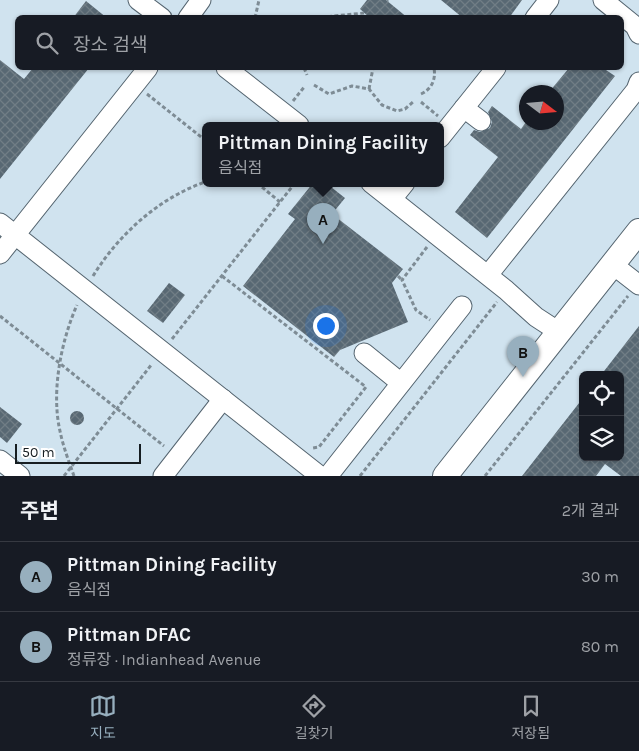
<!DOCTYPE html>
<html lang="ko">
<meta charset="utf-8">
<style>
body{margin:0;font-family:Karla,"Noto Sans KR",sans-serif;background:#242831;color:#f1f3f6}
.controls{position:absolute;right:15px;bottom:15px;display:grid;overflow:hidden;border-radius:8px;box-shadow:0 1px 4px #0004}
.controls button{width:45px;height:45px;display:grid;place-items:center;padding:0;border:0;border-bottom:1px solid #363941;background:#171b24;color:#f1f3f6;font:25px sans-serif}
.compass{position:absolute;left:519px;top:85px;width:45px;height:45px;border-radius:50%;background:#171b24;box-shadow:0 1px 4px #0004;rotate:106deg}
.scale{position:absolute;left:15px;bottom:12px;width:126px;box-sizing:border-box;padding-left:5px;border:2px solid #161d21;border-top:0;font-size:14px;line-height:18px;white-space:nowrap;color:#161d21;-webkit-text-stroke:4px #fff;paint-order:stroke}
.you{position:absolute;left:325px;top:325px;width:18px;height:18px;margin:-12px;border:4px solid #fff;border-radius:50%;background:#1a73e8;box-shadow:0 0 0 8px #1a73e833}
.badge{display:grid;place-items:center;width:32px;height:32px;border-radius:50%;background:#97afbe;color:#111;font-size:16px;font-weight:700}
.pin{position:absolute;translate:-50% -41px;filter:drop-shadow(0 1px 2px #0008)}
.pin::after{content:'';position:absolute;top:26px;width:18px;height:15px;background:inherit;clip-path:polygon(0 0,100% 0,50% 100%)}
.popup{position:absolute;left:202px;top:122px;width:242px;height:65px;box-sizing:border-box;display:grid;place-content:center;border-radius:8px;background:#171b24;filter:drop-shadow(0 1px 4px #0005);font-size:16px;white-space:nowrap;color:#9ea1a6}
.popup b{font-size:19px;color:#f1f3f6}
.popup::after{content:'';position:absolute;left:50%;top:100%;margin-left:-10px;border:10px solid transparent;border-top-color:#171b24}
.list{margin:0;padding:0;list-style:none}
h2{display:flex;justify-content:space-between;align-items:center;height:65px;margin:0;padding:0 20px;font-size:21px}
h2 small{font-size:16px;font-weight:400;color:#9ea1a6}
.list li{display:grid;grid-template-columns:32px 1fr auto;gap:15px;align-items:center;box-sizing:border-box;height:70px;padding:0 20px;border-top:1px solid #363941}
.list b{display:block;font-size:19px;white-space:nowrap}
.list p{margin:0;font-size:16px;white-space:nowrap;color:#9ea1a6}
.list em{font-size:16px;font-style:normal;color:#9ea1a6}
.icon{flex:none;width:28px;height:28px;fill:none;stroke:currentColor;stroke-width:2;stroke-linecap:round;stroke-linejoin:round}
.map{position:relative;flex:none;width:639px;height:476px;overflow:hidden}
.search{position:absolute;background:#171b24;box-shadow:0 1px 4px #0004;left:15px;right:15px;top:15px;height:55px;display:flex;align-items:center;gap:12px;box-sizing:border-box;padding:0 18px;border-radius:8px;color:#9ea1a6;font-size:19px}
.sheet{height:205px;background:#171b24}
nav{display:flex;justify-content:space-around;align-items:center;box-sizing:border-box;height:70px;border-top:1px solid #363941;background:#171b24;font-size:14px;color:#9ea1a6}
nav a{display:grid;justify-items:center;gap:2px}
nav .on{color:#97afbe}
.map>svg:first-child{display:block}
</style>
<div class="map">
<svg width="639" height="476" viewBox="0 0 639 476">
<defs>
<pattern id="building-cross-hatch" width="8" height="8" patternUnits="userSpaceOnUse" patternTransform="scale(1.25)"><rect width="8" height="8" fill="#586873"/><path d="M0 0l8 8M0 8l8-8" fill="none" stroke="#707d85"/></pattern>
</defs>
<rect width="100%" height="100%" fill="#d0e3ef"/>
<g fill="url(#building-cross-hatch)">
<path d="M367 0H386L408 18H370L360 9Z"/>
<path d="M441 0H522L509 18H463Z"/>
<path d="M86 1 107 18H73Z"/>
<path d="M0 60 24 79 33 68H89L0 179Z"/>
<path d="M569 68H603L615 76 487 238 455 212 498 157 470 135 474 130 480 132 490 128 492 122 488 112 492 106 521 129 526 122H556V92H549Z"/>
<path d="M313 183H326L345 198 332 214 403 269 392 283 408 322 340 350 334 357 243 286 295 219 288 214Z"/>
<path d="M169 283 185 295 163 323 147 311Z"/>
<path d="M639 326V476H621L605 464 596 476H522L583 398V457H620V375H601Z"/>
<path d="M0 407 22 424 7 443 0 437Z"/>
<circle cx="77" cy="418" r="7"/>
</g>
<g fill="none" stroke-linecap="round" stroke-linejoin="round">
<g stroke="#54646f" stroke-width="21">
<g id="minor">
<path d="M138 0 162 18"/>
<path d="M603 0 635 26 639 34"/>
<path d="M188 18 201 0"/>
<path d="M535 18 549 0"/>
<path d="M226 68 299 125"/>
<path d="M464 108 481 121"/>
<path d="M440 138 496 68"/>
<path d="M371 183 506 290 536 317 559 332"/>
<path d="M392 199 405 183"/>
<path d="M0 223 320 476"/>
<path d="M0 254 148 68"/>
<path d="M612 264 639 285"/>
<path d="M488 275 636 90 639 82"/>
<path d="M364 353 401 383"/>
<path d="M0 460 20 476"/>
<path d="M163 476 223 399"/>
<path d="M328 476 462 306"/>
</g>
</g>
<g stroke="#54646f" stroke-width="26">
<path id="major" d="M445 476 639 231"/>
</g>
<g stroke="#7e8c95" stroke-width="3" stroke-dasharray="4 2.5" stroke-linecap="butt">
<path d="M387 1 388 0"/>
<path d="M397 15 398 18"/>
<path d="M255 18 259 0"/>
<path d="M315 18 364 13"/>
<path d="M304 68 307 75"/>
<path d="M314 85 329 94 352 86 369 89 382 105 397 111 405 109 413 102"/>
<path d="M369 89 373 68"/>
<path d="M147 94 205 140"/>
<path d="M421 94C432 89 436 79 434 68"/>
<path d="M293 101 305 86"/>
<path d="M421 102 438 116"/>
<path d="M257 183 280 202"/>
<path d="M427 247 402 280 416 310 430 320"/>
<path d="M93 276C119 234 159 198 205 182"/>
<path d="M222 276 366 387 319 447 313 448"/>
<path d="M398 276 402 280"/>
<path d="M0 316 164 446"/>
<path d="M172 339 295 183"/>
<path d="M64 476 152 364"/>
<path d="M74 476C69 462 63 446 60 431 51 392 61 341 77 305"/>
<path d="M360 476 497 302"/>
<path d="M485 476 628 296"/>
</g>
<use href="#minor" stroke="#fff" stroke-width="19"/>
<use href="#major" stroke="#fff" stroke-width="24"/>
</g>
</svg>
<div class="controls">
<button><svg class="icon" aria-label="locate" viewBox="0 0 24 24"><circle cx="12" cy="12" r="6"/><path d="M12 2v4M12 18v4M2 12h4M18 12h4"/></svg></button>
<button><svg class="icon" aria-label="layers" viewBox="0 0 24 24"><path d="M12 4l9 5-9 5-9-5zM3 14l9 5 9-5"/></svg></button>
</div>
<svg class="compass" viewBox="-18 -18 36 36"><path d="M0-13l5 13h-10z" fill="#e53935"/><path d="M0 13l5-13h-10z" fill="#9ea1a6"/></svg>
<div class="scale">50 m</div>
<div class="you"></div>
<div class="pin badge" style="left:323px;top:244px">A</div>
<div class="popup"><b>Pittman Dining Facility</b>음식점</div>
<div class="pin badge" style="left:523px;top:377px">B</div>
<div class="search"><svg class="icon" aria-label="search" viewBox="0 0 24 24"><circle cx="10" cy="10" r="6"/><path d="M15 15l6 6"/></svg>장소 검색</div>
</div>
<section class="sheet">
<h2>주변<small>2개 결과</small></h2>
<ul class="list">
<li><span class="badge">A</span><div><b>Pittman Dining Facility</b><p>음식점</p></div><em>30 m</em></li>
<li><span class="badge">B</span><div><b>Pittman DFAC</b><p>정류장 · Indianhead Avenue</p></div><em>80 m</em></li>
</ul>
</section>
<nav>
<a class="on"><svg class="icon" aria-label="map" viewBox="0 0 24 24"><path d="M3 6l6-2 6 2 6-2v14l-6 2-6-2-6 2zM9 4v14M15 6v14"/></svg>지도</a>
<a><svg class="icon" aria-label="directions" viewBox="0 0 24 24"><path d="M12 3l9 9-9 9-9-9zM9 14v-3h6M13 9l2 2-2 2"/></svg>길찾기</a>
<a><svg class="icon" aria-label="saved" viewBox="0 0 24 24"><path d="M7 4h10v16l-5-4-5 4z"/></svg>저장됨</a>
</nav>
